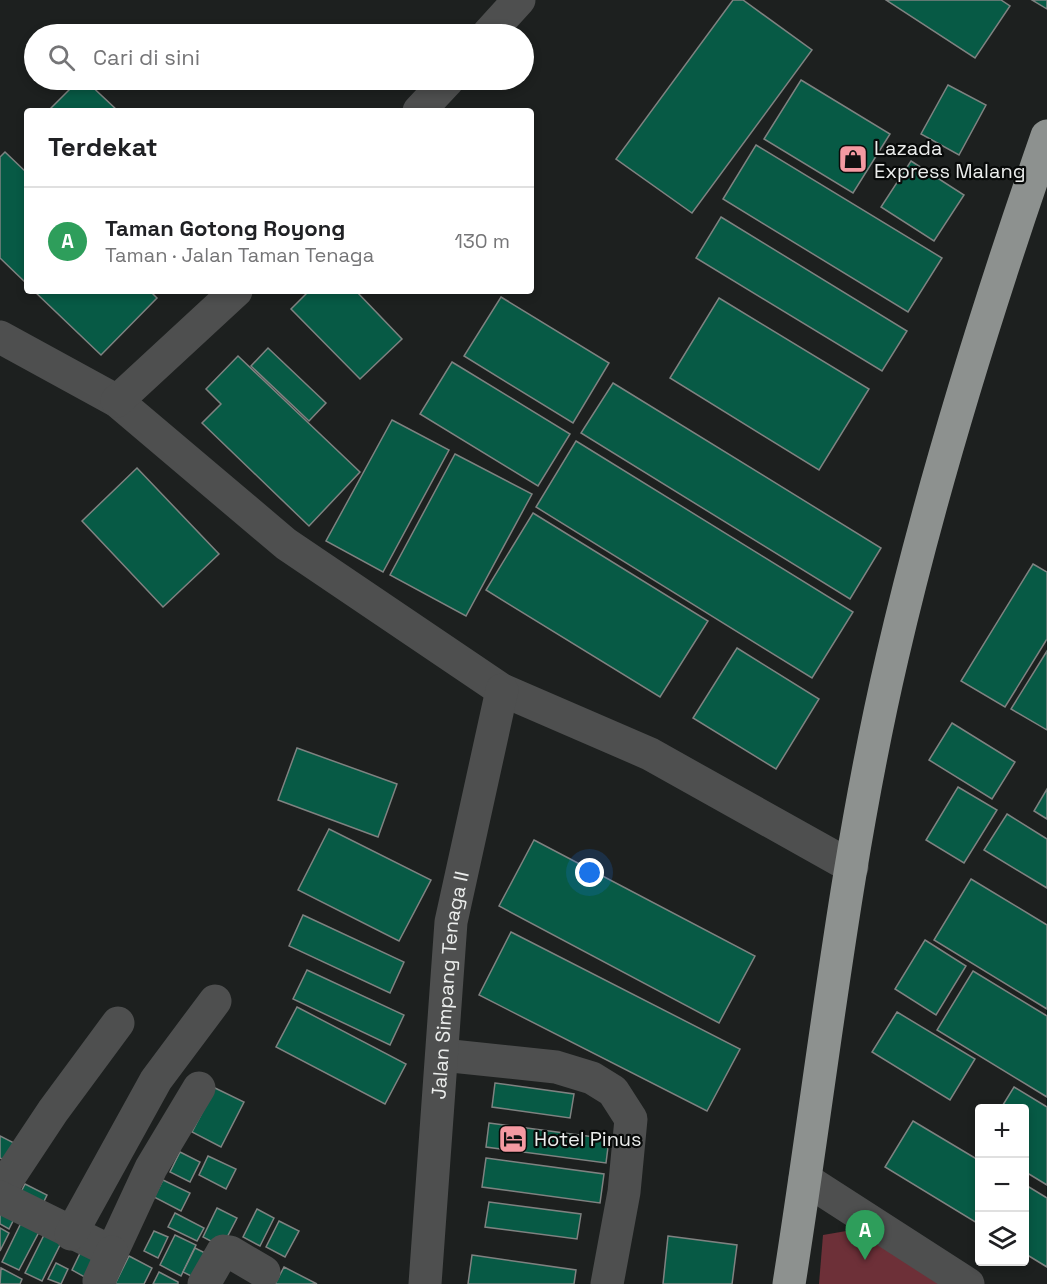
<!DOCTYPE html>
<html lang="id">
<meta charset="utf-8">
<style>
body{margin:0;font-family:"Space Grotesk",sans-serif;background:#f2f2f2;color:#202124}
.controls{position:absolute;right:18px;bottom:18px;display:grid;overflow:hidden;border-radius:6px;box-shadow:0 3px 9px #0003}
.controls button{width:54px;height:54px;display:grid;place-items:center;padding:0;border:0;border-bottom:2px solid #e0e0e0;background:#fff;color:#202124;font:30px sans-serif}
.you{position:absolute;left:590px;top:873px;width:21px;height:21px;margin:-15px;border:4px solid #fff;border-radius:50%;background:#1a73e8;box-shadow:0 0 0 9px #1a73e833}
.badge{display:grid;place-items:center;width:39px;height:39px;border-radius:50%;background:#7f575d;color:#fff;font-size:20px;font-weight:700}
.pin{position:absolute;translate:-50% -50px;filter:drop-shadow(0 2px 3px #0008)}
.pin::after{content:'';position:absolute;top:32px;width:21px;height:18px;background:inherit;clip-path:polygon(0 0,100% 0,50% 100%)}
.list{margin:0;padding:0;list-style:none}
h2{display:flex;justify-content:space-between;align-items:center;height:78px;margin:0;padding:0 24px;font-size:26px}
h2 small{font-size:20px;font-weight:400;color:#757577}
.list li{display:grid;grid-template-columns:39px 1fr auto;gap:18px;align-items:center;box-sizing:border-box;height:108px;padding:0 24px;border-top:2px solid #e0e0e0}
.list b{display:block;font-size:22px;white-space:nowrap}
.list p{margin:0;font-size:20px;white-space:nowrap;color:#757577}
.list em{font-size:20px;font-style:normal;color:#757577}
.icon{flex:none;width:33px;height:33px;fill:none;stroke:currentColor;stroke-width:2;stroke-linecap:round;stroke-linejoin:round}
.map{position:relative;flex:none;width:1047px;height:1284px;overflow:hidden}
.search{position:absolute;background:#fff;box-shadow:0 3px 9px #0003;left:24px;top:24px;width:510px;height:66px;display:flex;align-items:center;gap:15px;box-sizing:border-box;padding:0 21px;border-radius:33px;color:#757577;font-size:22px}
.panel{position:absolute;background:#fff;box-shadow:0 3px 9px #0003;left:24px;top:108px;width:510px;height:186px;border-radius:6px}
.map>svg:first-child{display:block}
</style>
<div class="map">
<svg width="1047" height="1284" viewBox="0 0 1047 1284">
<rect width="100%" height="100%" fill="#1d201f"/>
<path fill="#6d3038" d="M858 1229 948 1284H819L823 1235Z"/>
<g fill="#075a45" stroke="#7f8281" stroke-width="1.5">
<path d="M733 0H743L812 50 692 213 616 159Z"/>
<path d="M886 0H1001L1010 6 975 58Z"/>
<path d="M1032 0H1047V9Z"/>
<path d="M79 80H85L118 111H48Z"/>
<path d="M801 80 890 134 853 193 764 139Z"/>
<path d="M948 85 986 105 959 155 921 134Z"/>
<path d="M756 145 942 258 908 312 723 199Z"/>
<path d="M5 152 27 173V284L0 258V157Z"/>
<path d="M911 161 964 195 934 241 881 207Z"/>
<path d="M721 217 907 331 882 371 696 258Z"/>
<path d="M34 291H150L157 298 101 355Z"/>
<path d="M309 291H356L402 339 360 379 291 309Z"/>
<path d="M501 297 609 363 573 423 464 356Z"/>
<path d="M719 298 869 389 819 470 670 378Z"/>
<path d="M268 348 326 403 309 421 251 366Z"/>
<path d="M238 356 360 472 309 526 202 423 221 404 206 389Z"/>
<path d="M452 362 570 434 538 486 420 414Z"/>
<path d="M613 383 881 548 850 599 581 433Z"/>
<path d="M392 420 449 450 383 572 326 541Z"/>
<path d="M576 441 853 612 812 678 536 507Z"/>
<path d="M455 454 532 494 466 616 390 575Z"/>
<path d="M137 468 219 554 163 607 82 521Z"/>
<path d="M533 513 708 621 660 697 486 590Z"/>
<path d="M1033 564 1047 572V639L1005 707 961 681Z"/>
<path d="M737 648 819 699 776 769 693 718Z"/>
<path d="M1047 651V730L1011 709Z"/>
<path d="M952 723 1015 762 992 799 929 760Z"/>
<path d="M297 748 397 784 378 837 278 800Z"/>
<path d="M958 787 997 810 964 863 926 840Z"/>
<path d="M1047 789V819L1034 811Z"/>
<path d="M1007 814 1047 839V888L984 850Z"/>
<path d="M329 829 431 880 399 941 298 890Z"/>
<path d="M534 840 755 956 719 1023 499 906Z"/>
<path d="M971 879 1047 925V1009L934 940Z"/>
<path d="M303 915 404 962 390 993 289 946Z"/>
<path d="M511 932 740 1049 707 1111 479 995Z"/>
<path d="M925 940 966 966 936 1015 895 989Z"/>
<path d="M307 970 404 1015 390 1045 293 999Z"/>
<path d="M973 971 1047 1016V1097L937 1030Z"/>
<path d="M297 1007 406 1064 385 1104 276 1047Z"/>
<path d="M897 1012 975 1059 950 1100 872 1052Z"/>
<path d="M495 1083 574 1094 570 1118 492 1107Z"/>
<path d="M1014 1087 1047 1107V1185L1024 1171V1108H1001Z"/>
<path d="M215 1088 244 1102 221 1147 192 1132Z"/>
<path d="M913 1121 980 1161V1219L977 1223 885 1167Z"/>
<path d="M489 1123 609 1139 606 1163 486 1147Z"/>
<path d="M0 1136 20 1146 11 1164 0 1158Z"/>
<path d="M180 1152 200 1162 190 1182 170 1172Z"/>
<path d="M208 1156 236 1169 226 1189 199 1175Z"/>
<path d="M486 1158 604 1174 600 1203 482 1187Z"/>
<path d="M163 1180 190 1193 181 1211 154 1197Z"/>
<path d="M25 1184 47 1195 37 1216 15 1204Z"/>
<path d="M1024 1184 1047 1198V1267L1024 1253Z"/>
<path d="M489 1202 581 1214 577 1239 485 1227Z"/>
<path d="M0 1205 17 1213 9 1229 0 1224Z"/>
<path d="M217 1208 237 1218 222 1247 203 1237Z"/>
<path d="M257 1209 274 1218 260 1246 243 1237Z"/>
<path d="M175 1213 204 1228 197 1241 168 1227Z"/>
<path d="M279 1221 299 1231 285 1257 266 1247Z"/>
<path d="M21 1223 39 1232 19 1270 2 1262Z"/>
<path d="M0 1228 9 1233 0 1251Z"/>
<path d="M154 1231 168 1237 158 1258 144 1251Z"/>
<path d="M44 1235 61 1243 42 1281 25 1273Z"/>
<path d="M175 1235 196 1245 181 1276 160 1265Z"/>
<path d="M668 1236 737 1245 732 1284H663Z"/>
<path d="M85 1243 103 1253 90 1280 72 1270Z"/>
<path d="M195 1248 215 1258 203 1282 183 1272Z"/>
<path d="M472 1255 576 1270 574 1284H468Z"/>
<path d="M129 1256 152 1268 144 1284H115Z"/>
<path d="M56 1263 68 1269 61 1284 48 1279Z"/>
<path d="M284 1267 317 1284H275Z"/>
<path d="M1 1268 22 1279 20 1284H0Z"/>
<path d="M159 1272 178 1282V1284H153Z"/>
</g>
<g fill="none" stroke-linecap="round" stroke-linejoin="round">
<g stroke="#4e4f4f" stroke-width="33">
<path d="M488 34 519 0"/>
<path d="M419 111 448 80"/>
<path d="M0 337 117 401 286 544 502 690 650 754 852 867"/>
<path d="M117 401 236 291"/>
<path d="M442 1055 556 1067 592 1078 613 1091 631 1119 624 1192 607 1284"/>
<path d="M805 1179 968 1284"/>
<path d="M0 1191 53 1111 118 1023"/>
<path d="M0 1197 112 1252 151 1168 199 1088"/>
<path d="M71 1234 156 1080 215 1001"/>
<path d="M100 1284 99 1281 112 1252"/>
<path d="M204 1284 223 1251 230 1252 264 1272"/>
<path id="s1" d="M425 1284 451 922 502 690"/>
</g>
<path stroke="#8d918f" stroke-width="33" d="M789 1284C822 1076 844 864 892 658 933 481 987 308 1047 136"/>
</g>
<defs>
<g id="shop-square" transform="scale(1.5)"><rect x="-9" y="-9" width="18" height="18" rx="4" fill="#f49aa2" stroke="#080a09"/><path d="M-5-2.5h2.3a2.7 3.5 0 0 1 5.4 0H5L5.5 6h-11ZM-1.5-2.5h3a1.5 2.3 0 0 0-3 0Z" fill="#111"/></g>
<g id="hotel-square" transform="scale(1.5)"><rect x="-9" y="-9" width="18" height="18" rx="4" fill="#f49aa2" stroke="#080a09"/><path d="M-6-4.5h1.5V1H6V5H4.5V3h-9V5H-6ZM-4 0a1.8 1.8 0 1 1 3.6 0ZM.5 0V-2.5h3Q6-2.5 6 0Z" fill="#111"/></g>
</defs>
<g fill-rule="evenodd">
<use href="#shop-square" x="853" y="159"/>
<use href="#hotel-square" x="513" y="1139"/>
</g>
<g text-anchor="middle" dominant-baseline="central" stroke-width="4.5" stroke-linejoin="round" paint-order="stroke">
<g font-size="20" fill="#ebedec" stroke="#080a09" text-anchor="start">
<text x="874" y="148">Lazada<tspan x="874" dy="23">Express Malang</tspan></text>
<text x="534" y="1139">Hotel Pinus</text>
</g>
<g font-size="20" fill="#ebedec" stroke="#080a09">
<text stroke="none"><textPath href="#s1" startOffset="300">Jalan Simpang Tenaga II</textPath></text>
</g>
</g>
</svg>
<div class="controls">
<button>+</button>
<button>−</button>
<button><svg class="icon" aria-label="layers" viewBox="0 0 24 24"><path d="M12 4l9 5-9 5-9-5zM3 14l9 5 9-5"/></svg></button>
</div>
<div class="you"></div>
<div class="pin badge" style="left:865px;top:1260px;background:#2e9e5b">A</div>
<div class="search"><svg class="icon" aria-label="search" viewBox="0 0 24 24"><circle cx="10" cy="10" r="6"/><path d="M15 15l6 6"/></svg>Cari di sini</div>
<section class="panel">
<h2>Terdekat<small></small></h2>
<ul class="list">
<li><span class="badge" style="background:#2e9e5b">A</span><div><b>Taman Gotong Royong</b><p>Taman · Jalan Taman Tenaga</p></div><em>130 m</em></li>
</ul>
</section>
</div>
